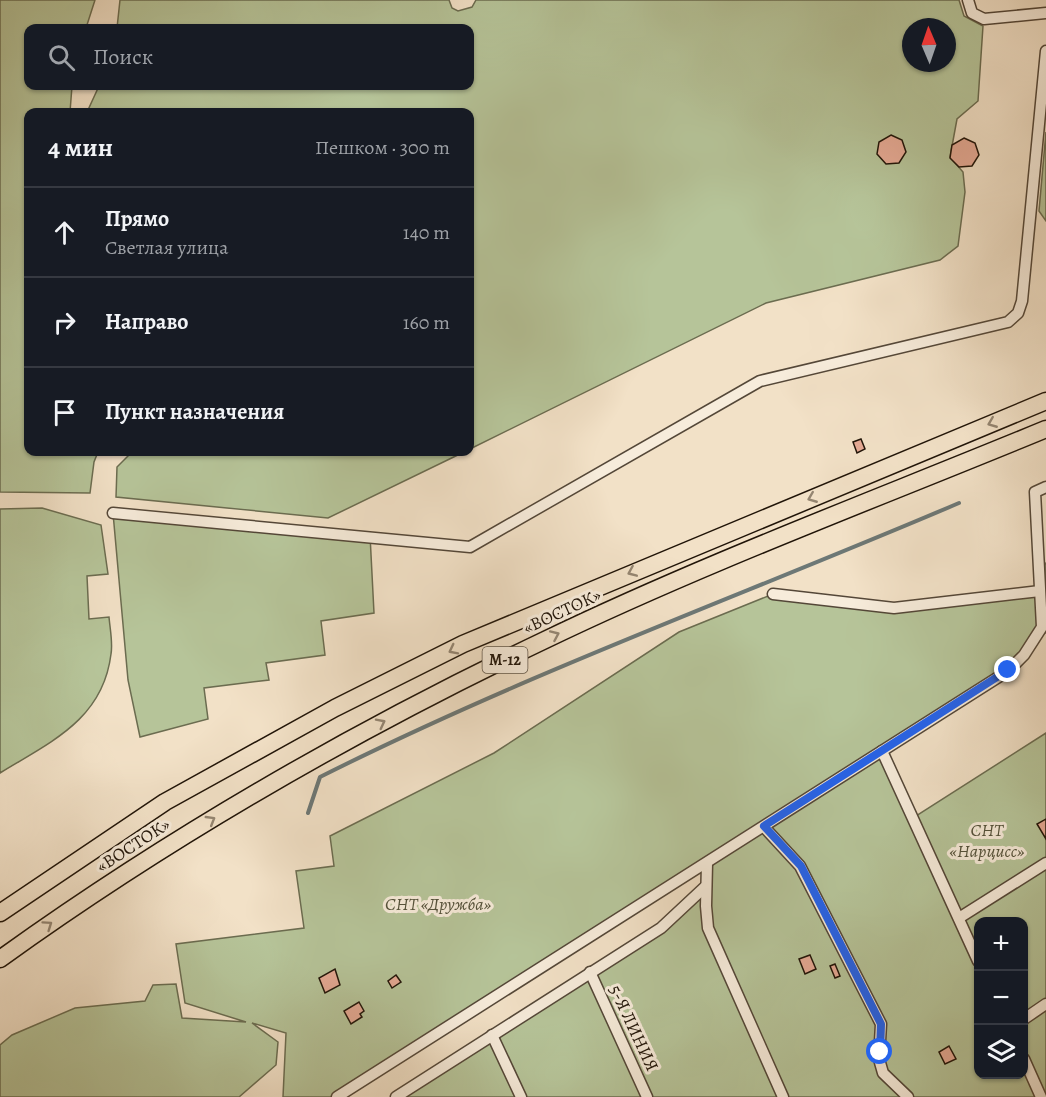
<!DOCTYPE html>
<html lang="ru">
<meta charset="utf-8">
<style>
body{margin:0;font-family:Alegreya,serif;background:#242831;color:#f1f3f6}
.controls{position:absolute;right:18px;bottom:18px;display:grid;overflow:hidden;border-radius:12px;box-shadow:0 2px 4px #0004}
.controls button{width:54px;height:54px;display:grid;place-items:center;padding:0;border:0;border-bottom:2px solid #363941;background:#171b24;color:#f1f3f6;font:30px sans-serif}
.compass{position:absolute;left:902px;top:18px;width:54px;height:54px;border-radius:50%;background:#171b24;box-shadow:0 2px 4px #0004;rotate:358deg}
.stop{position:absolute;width:18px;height:18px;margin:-14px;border:4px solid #2563eb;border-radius:50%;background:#fff}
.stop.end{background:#2563eb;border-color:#fff;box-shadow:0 2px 6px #0008}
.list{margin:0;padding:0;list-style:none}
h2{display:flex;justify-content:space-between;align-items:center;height:78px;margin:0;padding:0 24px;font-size:26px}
h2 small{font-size:20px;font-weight:400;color:#9ea1a6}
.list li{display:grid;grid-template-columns:39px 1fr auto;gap:18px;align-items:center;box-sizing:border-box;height:90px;padding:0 24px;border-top:2px solid #363941}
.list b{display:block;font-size:22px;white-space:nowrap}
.list p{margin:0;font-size:20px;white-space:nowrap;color:#9ea1a6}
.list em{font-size:20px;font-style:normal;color:#9ea1a6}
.icon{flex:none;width:33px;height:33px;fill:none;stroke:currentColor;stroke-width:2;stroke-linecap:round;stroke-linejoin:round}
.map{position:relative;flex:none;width:1046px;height:1097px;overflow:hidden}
.search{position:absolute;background:#171b24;box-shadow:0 2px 4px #0004;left:24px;top:24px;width:450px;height:66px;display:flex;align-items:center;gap:15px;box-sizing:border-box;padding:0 21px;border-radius:12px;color:#9ea1a6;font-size:22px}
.panel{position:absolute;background:#171b24;box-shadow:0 2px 4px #0004;left:24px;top:108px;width:450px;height:348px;border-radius:12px}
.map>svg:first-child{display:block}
</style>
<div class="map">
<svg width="1046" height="1097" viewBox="0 0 1046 1097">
<rect width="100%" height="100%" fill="#f2e1c7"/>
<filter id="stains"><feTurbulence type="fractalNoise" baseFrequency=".00333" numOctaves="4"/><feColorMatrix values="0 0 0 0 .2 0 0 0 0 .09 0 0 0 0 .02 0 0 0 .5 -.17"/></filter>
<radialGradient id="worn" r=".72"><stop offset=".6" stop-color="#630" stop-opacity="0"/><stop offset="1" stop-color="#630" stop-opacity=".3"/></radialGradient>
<g fill="#b6c499" stroke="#6b6c50" stroke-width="1.5" fill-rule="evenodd">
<path d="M0 0H95L86 28H28V86H72L70 112H28V452H98L94 462 90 493 0 492Z"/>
<path d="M120 0H449L452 8 458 11 472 7 476 0H959L964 16 983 26 978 101 957 119 950 157 963 172 965 192 958 246 940 260 766 303 470 449V112H89L88 110 99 86H470V28H117ZM911 27H947V63H911Z"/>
<path d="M1046 132V221L1039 211Z"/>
<path d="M132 452H464L328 518 116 497 117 467Z"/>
<path d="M42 508 101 525 108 574 87 576 89 619 109 617C110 629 113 643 111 654 103 720 50 742 0 773V509Z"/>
<path d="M113 513 370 535 374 613 321 621 325 655 266 663 269 680 204 688 208 719 140 737 128 680Z"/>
<path d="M1046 563V633L1042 628 1024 655 882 751 913 818 1046 733V1097H396L661 928 706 886 707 864 336 1097H283L286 1033 252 1023 278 1042 276 1065 239 1097H0V1045L12 1035 75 1008 145 1001 153 985 176 984 182 1018 246 1022 185 1003 176 944 304 928 296 871 334 866 330 836 494 753 679 632 773 594 894 608 1039 591V569ZM978 922H1024V1074H978Z"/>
</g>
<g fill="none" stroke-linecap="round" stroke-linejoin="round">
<path stroke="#6d7876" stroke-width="4" d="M308 813 320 777C527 673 746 594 959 503"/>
</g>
<g fill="#e6aa95" stroke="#201408" stroke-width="1.5">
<path d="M891 135 902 140 906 152 899 163 886 164 877 154 879 142Z"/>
<path d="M964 138 975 143 979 155 972 166 959 167 950 158 952 145Z"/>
<path d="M861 439 865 449 857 453 853 442Z"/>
<path d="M1046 819V839L1037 824Z"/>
<path d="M810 955 816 969 805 974 799 959Z"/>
<path d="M835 964 840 976 835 978 830 966Z"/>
<path d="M335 969 340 985 325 993 319 978Z"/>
<path d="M396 975 401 982 392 988 388 981Z"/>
<path d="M359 1002 364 1011 360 1014 362 1017 351 1024 344 1011Z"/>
<path d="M949 1046 956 1059 945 1064 939 1052Z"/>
</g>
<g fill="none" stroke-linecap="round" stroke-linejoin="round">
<g stroke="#544738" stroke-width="13">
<g id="minor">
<path d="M968 0 972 13 984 19 1046 13"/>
<path d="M113 513 470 547 760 381 1008 322 1018 313 1022 301 1046 51"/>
<path d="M773 594 894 608 1040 591"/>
<path d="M882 751 978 961"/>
<path d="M764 827 800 866 881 1024 879 1059 883 1073 908 1097"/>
<path d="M707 863 706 906 708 928 783 1097"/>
<path d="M959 918 1046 863"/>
<path d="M590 972 647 1097"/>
<path d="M1024 1019 1046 1004"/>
<path d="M492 1035 521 1097"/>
<path d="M1024 1059 1041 1097"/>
<path d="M337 1097 1008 671 1024 655 1042 627 1035 492 1046 487"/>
<path d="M396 1097 661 928 706 886"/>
</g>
</g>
<g stroke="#201408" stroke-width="19">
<g id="trunk">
<path d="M0 913 165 802 335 708 463 644 1046 401"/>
<path d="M0 959C171 836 354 731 545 640 707 562 879 498 1046 429"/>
</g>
</g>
<use href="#minor" stroke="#f7ecdb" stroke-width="10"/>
<use href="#trunk" stroke="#f2e1c7" stroke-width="16"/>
</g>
<defs><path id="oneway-chevron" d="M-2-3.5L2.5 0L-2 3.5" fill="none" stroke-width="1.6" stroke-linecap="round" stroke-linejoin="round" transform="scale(1.5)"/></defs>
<g stroke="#948571">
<use href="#oneway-chevron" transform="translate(992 423) rotate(158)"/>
<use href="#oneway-chevron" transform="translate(812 498) rotate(158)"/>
<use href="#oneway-chevron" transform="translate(632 572) rotate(157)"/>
<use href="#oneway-chevron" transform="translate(555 635) rotate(-24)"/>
<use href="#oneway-chevron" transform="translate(453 650) rotate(153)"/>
<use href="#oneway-chevron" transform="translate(381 723) rotate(-27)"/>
<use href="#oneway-chevron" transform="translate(211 820) rotate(-31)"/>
<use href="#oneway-chevron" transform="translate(48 925) rotate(-35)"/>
</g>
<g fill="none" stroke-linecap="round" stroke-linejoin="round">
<path stroke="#2563eb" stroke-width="8" d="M880 1052 881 1024 801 866 764 826 1008 670"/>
</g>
<g text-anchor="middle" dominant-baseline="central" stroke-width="6" stroke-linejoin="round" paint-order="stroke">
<rect fill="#f7ecdb" stroke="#605547" stroke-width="1.5" x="482.5" y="647" width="45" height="26" rx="4.5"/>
<g font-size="16" font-weight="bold" fill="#201408">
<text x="505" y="660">М-12</text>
</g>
<g font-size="18" fill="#201408" stroke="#f7ecdb">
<text transform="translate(562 611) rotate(-25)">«ВОСТОК»</text>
<text transform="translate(133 845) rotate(-33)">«ВОСТОК»</text>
<text transform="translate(634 1028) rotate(65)">5-Я ЛИНИЯ</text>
</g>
<g font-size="18" font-style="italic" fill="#54523b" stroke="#f7ecdb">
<text x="987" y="830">СНТ<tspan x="987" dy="21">«Нарцисс»</tspan></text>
<text x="438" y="904">СНТ «Дружба»</text>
</g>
</g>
<rect width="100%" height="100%" filter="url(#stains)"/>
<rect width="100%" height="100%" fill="url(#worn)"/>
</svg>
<div class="controls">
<button>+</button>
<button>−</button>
<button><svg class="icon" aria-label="layers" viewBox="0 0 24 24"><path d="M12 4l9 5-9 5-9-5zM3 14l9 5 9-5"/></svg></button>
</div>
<svg class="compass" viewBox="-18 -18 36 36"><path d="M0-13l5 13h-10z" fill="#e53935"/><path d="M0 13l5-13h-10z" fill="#9ea1a6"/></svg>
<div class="stop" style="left:880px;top:1052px"></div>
<div class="stop end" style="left:1008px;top:670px"></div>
<div class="search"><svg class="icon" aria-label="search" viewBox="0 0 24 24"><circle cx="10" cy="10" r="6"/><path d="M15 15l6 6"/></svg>Поиск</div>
<section class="panel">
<h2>4 мин<small>Пешком · 300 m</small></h2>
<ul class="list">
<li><svg class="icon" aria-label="ahead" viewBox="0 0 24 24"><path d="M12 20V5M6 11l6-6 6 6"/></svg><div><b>Прямо</b><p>Светлая улица</p></div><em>140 m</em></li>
<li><svg class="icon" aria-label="right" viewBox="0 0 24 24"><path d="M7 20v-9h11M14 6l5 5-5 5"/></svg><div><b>Направо</b></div><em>160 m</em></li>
<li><svg class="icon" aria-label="arrive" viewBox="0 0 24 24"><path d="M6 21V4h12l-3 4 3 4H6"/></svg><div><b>Пункт назначения</b></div></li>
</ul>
</section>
</div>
